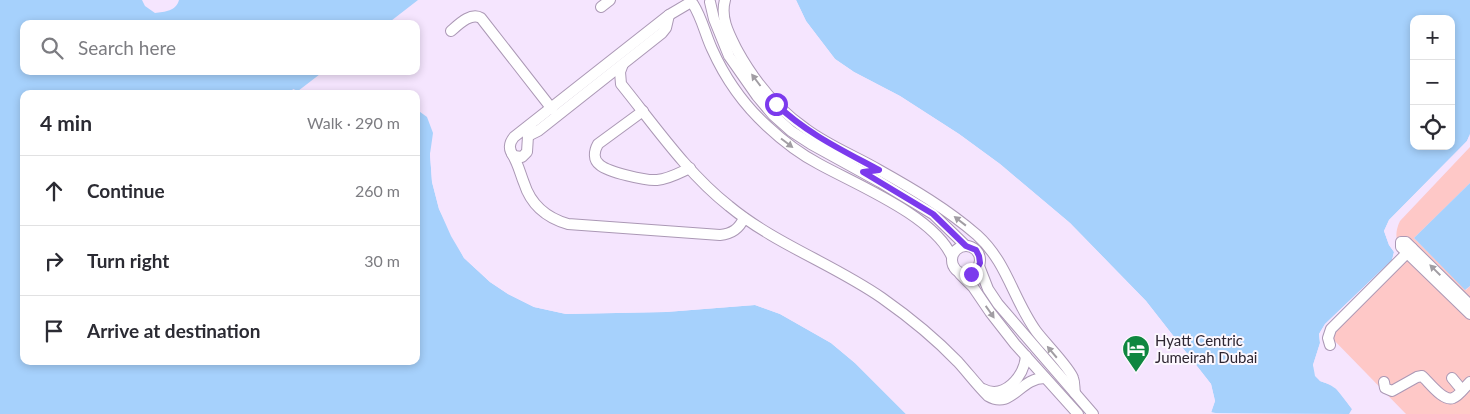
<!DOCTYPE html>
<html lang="en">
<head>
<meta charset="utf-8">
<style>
	:root { --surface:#fff; --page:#f7f7f7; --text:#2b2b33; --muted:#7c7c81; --line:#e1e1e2 }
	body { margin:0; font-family:Lato,sans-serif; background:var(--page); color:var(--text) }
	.controls { position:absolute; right:15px; top:15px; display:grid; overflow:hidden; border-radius:10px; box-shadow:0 2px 8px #0003 }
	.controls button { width:45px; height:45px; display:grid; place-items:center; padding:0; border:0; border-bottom:1px solid var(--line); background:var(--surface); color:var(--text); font:25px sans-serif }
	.stop { position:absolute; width:15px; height:15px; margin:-11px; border:4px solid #7c3aed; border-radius:50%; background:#fff }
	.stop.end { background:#7c3aed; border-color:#fff; box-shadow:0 1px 5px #0008 }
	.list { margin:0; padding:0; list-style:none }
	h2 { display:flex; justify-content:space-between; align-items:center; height:65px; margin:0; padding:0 20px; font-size:21px }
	h2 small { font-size:16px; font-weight:400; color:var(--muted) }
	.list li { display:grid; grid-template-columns:32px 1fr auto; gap:15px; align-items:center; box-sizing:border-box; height:70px; padding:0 20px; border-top:1px solid var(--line) }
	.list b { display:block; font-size:19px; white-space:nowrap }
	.list em { font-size:16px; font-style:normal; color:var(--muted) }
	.icon { flex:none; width:28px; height:28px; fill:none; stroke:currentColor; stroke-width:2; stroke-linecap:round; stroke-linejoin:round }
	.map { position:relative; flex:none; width:1470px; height:414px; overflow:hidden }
	.search { position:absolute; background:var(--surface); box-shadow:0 2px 8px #0003; left:20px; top:20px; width:400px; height:55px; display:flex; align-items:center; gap:12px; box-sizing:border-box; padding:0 18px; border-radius:10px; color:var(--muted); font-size:19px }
	.panel { position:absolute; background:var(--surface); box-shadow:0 2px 8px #0003; left:20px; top:90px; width:400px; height:275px; border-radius:10px }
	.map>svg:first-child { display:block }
</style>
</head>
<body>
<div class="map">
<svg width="1470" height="414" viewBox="0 0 1470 414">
	<rect width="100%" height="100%" fill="#f5e5fe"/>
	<path fill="#fec8c7" d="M1470,147V183L1414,238L1466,290L1470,286V414H1406L1328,334L1405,256C1397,243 1393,236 1400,221Z"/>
	<g fill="#a6d1fc" fill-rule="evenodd">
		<path d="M0,0H142L145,6L155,13C165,12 176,11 179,0H418L387,24H24V71H324L298,91L293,89L290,94H24V361H416V109L427,117L433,133L430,154L432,182L439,209L464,258L490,282L508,294L534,307L566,314L666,312L755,305L780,314L831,343L855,363L906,414H0Z"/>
		<path d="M796,0H1470V134L1467,141L1389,220L1384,231L1389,245L1394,252L1392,260L1325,324L1319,334L1320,343L1313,365L1320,381C1339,387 1341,394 1352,409L1349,414L1211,413L1215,401L1211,384L1146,301L1070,223L1000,164L959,134L900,96L854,72L835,59L806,21ZM1414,19H1451V146H1414Z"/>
		<path d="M1470,183V286L1465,290L1414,238Z"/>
	</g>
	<g fill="#f5e5fe">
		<path d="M793,0H796L806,21L835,59L854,72L900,96L959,134L1000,164L1070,223L1146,301L1211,384L1215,401L1211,412L1220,414H1209L1212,401L1209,385L1144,302L1068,225L999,166L958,136L899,99L853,74L833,61L804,23Z"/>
		<path d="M1470,134L1468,142L1391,222L1387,231L1392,244L1397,251L1395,261L1327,326L1322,335V344L1316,365L1318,375L1322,379L1336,384L1354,408L1352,414V409L1334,386L1320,381L1315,376L1313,365L1320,343L1319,334L1325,324L1392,260L1394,252L1389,245L1384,231L1389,220L1467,141Z"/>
		<path d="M434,144L433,154L434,182L441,209L465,257L492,280L509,292L534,305L567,311L666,309L756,303L781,312L832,341L857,361L891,394L908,414H906L855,363L831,343L780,314L755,305L666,312L566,314L534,307L508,294L490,282L464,258L451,236L439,209L432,182L430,154Z"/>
	</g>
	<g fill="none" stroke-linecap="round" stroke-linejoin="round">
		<defs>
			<g id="minor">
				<path d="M725,0C720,18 729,34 737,50C754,81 777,109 806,129C829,146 855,156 879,170C913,189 947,209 977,235C1007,262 1013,299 1036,331C1044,342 1070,368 1073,378C1075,383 1074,388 1075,393"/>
				<path d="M710,2L714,19L729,56L757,96L773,115L791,131L811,144L880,182L933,214L966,246"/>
				<path d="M693,4C702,18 705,34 712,49C725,78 744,105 767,126C783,141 800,154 819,164C857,185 934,216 952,257"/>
				<path d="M601,7L610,0"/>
				<path d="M451,31C459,24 471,12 481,18L552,109"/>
				<path d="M623,64L620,72L621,84C655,126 687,173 729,206C775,244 833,264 882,298C909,317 935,338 958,362C968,373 977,385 988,396C1012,410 1019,378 1045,378"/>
				<path d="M643,111L598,144C594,151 593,160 600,165C608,172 646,181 657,180C669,179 679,173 690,168"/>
				<path d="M531,126L528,136L527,152L522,157L514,156C508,150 509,143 514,137L669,15L691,2"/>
				<path d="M528,136L538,131L662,33L666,28L669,15"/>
				<path d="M512,154C518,163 520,173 524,183C531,205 547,218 568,224L720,235C732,234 739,229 744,218"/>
				<circle cx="966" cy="260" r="14"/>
				<path d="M979,266L988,289L998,304L1093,414"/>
				<path d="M960,274L973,287L990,312L1015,344L1078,414"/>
				<path d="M1470,305L1406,242H1401V247L1470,314"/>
				<path d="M1330,345L1328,338L1331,329L1412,248"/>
				<path d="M1452,378L1462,390"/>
				<path d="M1384,382L1385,388L1392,391L1417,377L1422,376C1429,382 1443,402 1453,398C1459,396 1465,387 1470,382"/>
				<path d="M983,389C1004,400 1024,377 1026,356"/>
			</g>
		</defs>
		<use href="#minor" stroke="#ab98b5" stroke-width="12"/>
		<use href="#minor" stroke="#fff" stroke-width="10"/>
	</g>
	<defs><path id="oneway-solid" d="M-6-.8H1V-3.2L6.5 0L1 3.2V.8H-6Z" transform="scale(1.25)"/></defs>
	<g fill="#a19da3">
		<use href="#oneway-solid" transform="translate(756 80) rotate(-127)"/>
		<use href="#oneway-solid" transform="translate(787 143) rotate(37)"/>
		<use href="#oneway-solid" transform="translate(960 221) rotate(-142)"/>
		<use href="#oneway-solid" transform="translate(1435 270) rotate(-135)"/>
		<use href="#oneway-solid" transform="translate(990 312) rotate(55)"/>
		<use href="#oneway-solid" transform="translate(1052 352) rotate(-130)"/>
	</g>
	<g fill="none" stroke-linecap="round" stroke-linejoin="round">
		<path stroke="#7c3aed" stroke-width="6" d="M776,104C806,133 842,150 879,170L863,172L933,214L966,246L976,250L979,256L980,263L977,269L971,274"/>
	</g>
	<defs>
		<symbol id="hotel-pin" viewBox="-11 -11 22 30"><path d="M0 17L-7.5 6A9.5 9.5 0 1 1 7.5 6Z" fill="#0f8740" stroke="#fcf7fe"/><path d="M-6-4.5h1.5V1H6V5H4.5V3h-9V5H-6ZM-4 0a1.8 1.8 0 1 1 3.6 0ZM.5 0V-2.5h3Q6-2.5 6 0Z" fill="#fff"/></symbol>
	</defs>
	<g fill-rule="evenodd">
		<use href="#hotel-pin" x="1120" y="333" width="32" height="43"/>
	</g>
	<g text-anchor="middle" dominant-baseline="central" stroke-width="4" stroke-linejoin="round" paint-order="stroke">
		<g font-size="15" fill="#2e2632" stroke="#fcf7fe" text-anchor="start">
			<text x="1155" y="340">Hyatt Centric<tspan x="1155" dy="17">Jumeirah Dubai</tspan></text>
		</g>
	</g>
</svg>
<div class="controls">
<button>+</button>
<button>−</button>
<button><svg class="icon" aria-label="locate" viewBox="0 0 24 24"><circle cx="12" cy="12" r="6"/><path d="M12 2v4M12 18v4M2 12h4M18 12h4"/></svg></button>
</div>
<div class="stop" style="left:776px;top:104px"></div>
<div class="stop end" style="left:971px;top:274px"></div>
<div class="search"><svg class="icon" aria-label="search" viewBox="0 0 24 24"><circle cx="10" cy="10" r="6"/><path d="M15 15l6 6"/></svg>Search here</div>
<section class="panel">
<h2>4 min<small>Walk · 290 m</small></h2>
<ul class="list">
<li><svg class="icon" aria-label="ahead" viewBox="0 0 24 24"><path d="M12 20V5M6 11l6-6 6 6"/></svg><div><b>Continue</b></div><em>260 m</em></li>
<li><svg class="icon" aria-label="right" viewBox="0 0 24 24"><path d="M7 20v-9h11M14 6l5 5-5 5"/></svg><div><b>Turn right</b></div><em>30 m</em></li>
<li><svg class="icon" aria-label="arrive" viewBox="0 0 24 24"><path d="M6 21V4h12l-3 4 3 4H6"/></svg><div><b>Arrive at destination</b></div></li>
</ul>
</section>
</div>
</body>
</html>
